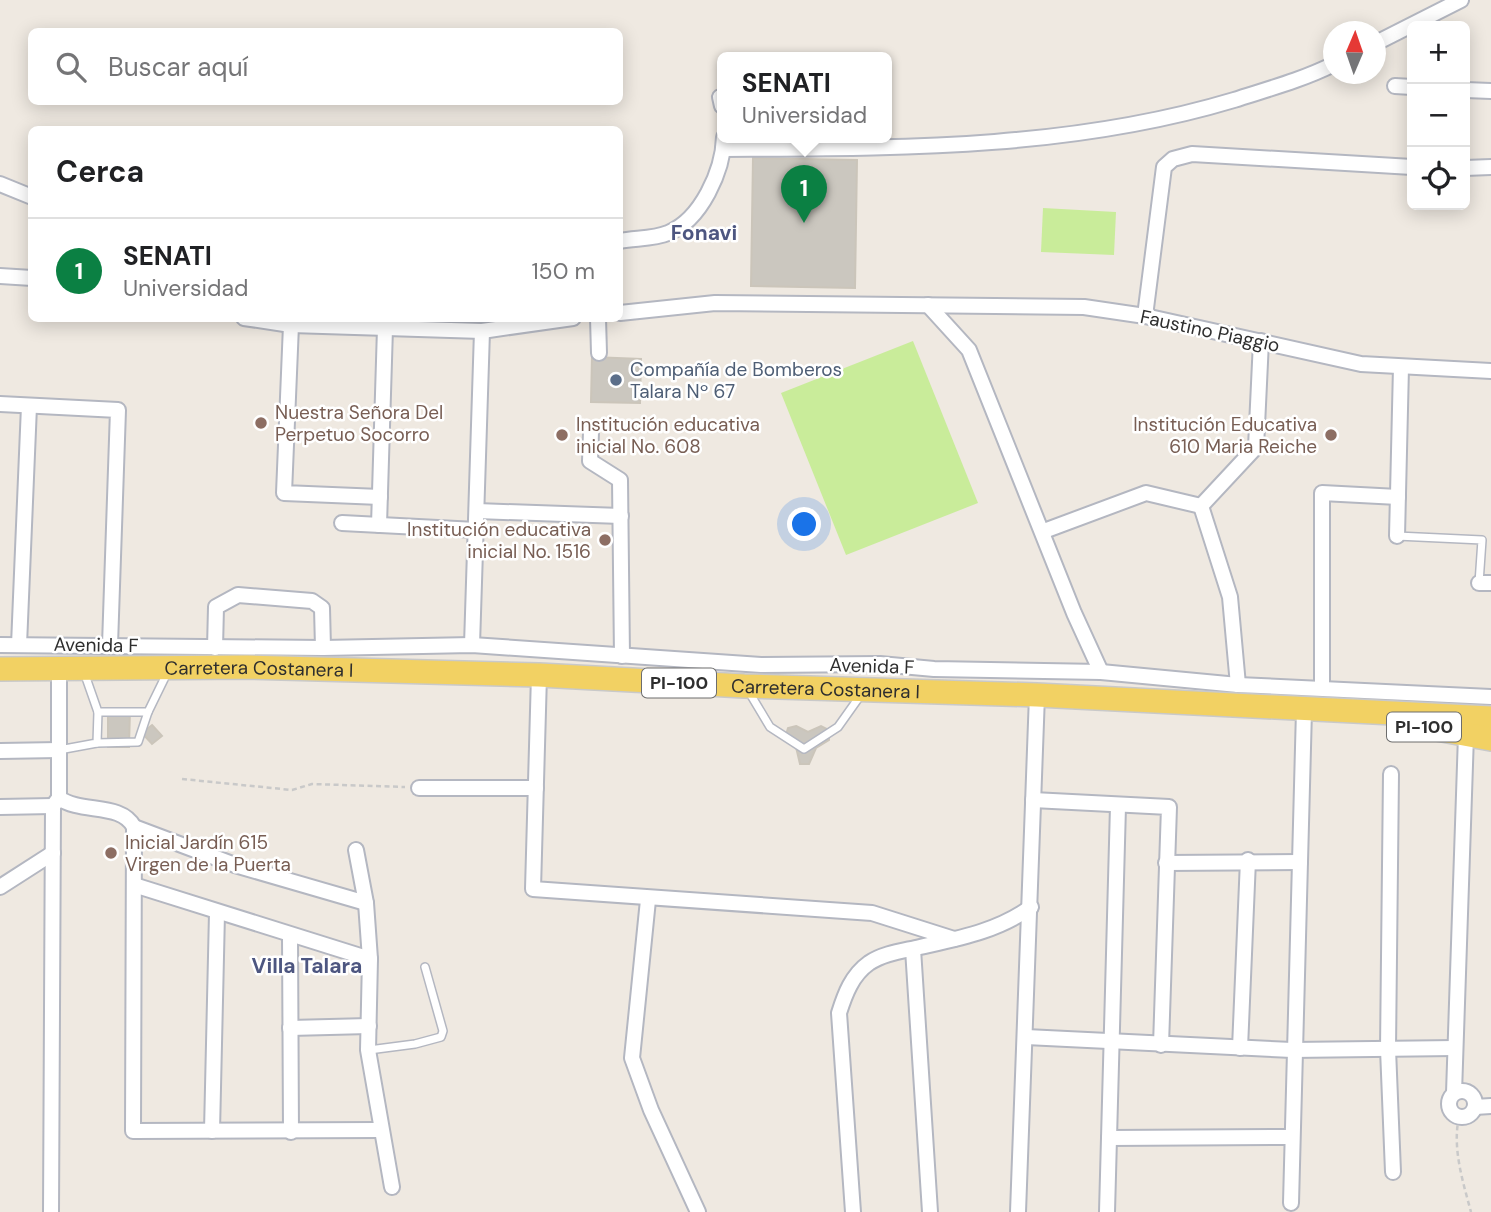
<!DOCTYPE html>
<html lang="es">
<head>
<meta charset="utf-8">
<style>
	:root { --surface:#fff; --page:#f2f2f2; --text:#202124; --muted:#757577; --line:#e0e0e0; --accent:#0b8043 }
	body { margin:0; font-family:"DM Sans",sans-serif; background:var(--page); color:var(--text) }
	.controls { position:absolute; right:21px; top:21px; display:grid; overflow:hidden; border-radius:10px; box-shadow:0 4px 18px #0003 }
	.controls button { width:63px; height:63px; display:grid; place-items:center; padding:0; border:0; border-bottom:2px solid var(--line); background:var(--surface); color:var(--text); font:35px sans-serif }
	.compass { position:absolute; left:1323px; top:21px; width:63px; height:63px; border-radius:50%; background:var(--surface); box-shadow:0 4px 18px #0003; rotate:2deg }
	.you { position:absolute; left:805px; top:525px; width:24px; height:24px; margin:-18px; border:5px solid #fff; border-radius:50%; background:#1a73e8; box-shadow:0 0 0 10px #1a73e833 }
	.badge { display:grid; place-items:center; width:46px; height:46px; border-radius:50%; background:var(--accent); color:#fff; font-size:23px; font-weight:700 }
	.pin { position:absolute; translate:-50% -58px; filter:drop-shadow(0 2px 4px #0008) }
	.pin::after { content:''; position:absolute; top:37px; width:24px; height:21px; background:inherit; clip-path:polygon(0 0,100% 0,50% 100%) }
	.popup { position:absolute; left:717px; top:52px; width:175px; height:91px; box-sizing:border-box; display:grid; place-content:center; border-radius:10px; background:var(--surface); filter:drop-shadow(0 2px 5px #0005); font-size:23px; white-space:nowrap; color:var(--muted) }
	.popup b { font-size:26px; color:var(--text) }
	.popup::after { content:''; position:absolute; left:50%; top:100%; margin-left:-14px; border:14px solid transparent; border-top-color:var(--surface) }
	.list { margin:0; padding:0; list-style:none }
	h2 { display:flex; justify-content:space-between; align-items:center; height:91px; margin:0; padding:0 28px; font-size:30px }
	h2 small { font-size:23px; font-weight:400; color:var(--muted) }
	.list li { display:grid; grid-template-columns:46px 1fr auto; gap:21px; align-items:center; box-sizing:border-box; height:105px; padding:0 28px; border-top:2px solid var(--line) }
	.list b { display:block; font-size:26px; white-space:nowrap }
	.list p { margin:0; font-size:23px; white-space:nowrap; color:var(--muted) }
	.list em { font-size:23px; font-style:normal; color:var(--muted) }
	.icon { flex:none; width:38px; height:38px; fill:none; stroke:currentColor; stroke-width:2; stroke-linecap:round; stroke-linejoin:round }
	.map { position:relative; flex:none; width:1491px; height:1212px; overflow:hidden }
	.search { position:absolute; background:var(--surface); box-shadow:0 4px 18px #0003; left:28px; top:28px; width:595px; height:77px; display:flex; align-items:center; gap:18px; box-sizing:border-box; padding:0 24px; border-radius:10px; color:var(--muted); font-size:26px }
	.panel { position:absolute; background:var(--surface); box-shadow:0 4px 18px #0003; left:28px; top:126px; width:595px; height:196px; border-radius:10px }
	.map>svg:first-child { display:block }
</style>
</head>
<body>
<div class="map">
<svg width="1491" height="1212" viewBox="0 0 1491 1212">
	<rect width="100%" height="100%" fill="#efe9e1"/>
	<g fill="#c9ec9a">
		<path d="M1043,208L1116,212L1114,255L1041,252Z"/>
		<path d="M913,341L978,503L846,555L781,393Z"/>
	</g>
	<g fill="#cbc7bf" stroke="#cbc5ba" stroke-width="2">
		<path d="M753,158L857,160L855,288L751,286Z"/>
		<path d="M592,357L641,359L640,403L591,402Z"/>
		<path d="M108,709H130L129,747H108Z"/>
		<path d="M152,725L162,736L152,744L142,733Z"/>
		<path d="M796,726L808,732L821,726L829,730V740L816,748L809,764H800L796,747L785,738L788,728Z"/>
	</g>
	<g fill="none" stroke-linecap="round" stroke-linejoin="round">
		<defs>
			<g id="lane">
				<path d="M1397,536L1482,540L1479,583"/>
				<path d="M84,672L98,712H148L168,671"/>
				<path d="M749,692L770,727L804,749L838,727L860,696"/>
				<path d="M97,743L138,742L148,712"/>
				<path d="M59,750L97,743L98,712"/>
				<path d="M369,1050L415,1044L441,1037L443,1031L425,967"/>
			</g>
			<g id="street">
				<path d="M1376,43L1461,0"/>
				<path d="M1395,86L1412,87"/>
				<path d="M1465,90L1491,91"/>
				<path d="M720,97L722,106"/>
				<path d="M723,149C895,148 1068,150 1234,100C1268,89 1302,80 1334,64"/>
				<path d="M1465,168L1491,167"/>
				<path d="M0,184L32,197"/>
				<path d="M620,241C635,238 654,239 668,233C701,220 723,171 724,137"/>
				<path d="M0,276L32,278"/>
				<path d="M928,305L969,350L1074,613L1101,672"/>
				<path d="M620,313L715,303L1084,307L1145,316L1361,364L1491,371"/>
				<path d="M1145,316L1164,167L1173,159L1192,154L1412,167"/>
				<path d="M244,318L291,325L482,331L573,318"/>
				<path d="M598,318L599,353"/>
				<path d="M291,325L284,493L380,497"/>
				<path d="M0,404L118,410L110,645"/>
				<path d="M591,432L590,461L620,480L622,656"/>
				<path d="M1201,506L1230,597L1238,685"/>
				<path d="M477,511L621,516"/>
				<path d="M342,523L476,530"/>
				<path d="M379,525L385,328"/>
				<path d="M1044,531L1146,493L1201,506L1256,447L1261,341"/>
				<path d="M1397,536L1401,367"/>
				<path d="M1479,583H1491"/>
				<path d="M0,645L323,648L472,645L761,665L880,664L934,669L1101,672L1238,685L1491,697"/>
				<path d="M19,645L29,406"/>
				<path d="M472,645L482,331"/>
				<path d="M215,648L216,607L238,595L312,601L322,608L323,648"/>
				<path d="M539,675L533,889L872,913L954,939"/>
				<path d="M1322,687V493L1398,497"/>
				<path d="M0,751L59,750"/>
				<path d="M1391,774L1388,1049L1393,1172"/>
				<path d="M419,788H536"/>
				<path d="M59,798C81,814 121,802 134,827L133,1131L380,1130"/>
				<path d="M1033,800L1169,807L1161,1045"/>
				<path d="M0,807L53,806"/>
				<path d="M134,827L235,865L366,903"/>
				<path d="M356,850L366,903L370,959L368,1050L392,1187"/>
				<path d="M1166,863L1300,862"/>
				<path d="M134,885L370,959"/>
				<path d="M0,887L53,853"/>
				<path d="M648,900L632,1058L651,1110L698,1212"/>
				<path d="M290,936L291,1132"/>
				<path d="M913,949L930,1212"/>
				<path d="M290,1028L369,1026"/>
				<path d="M1026,1037L1292,1050L1455,1048"/>
				<path d="M1240,1048L1248,860"/>
				<circle cx="1462" cy="1104" r="13"/>
				<path d="M1454,1093L1466,735"/>
				<path d="M1475,1107L1491,1106"/>
				<path d="M212,1131L217,913"/>
				<path d="M1109,1138L1292,1137"/>
				<path d="M1291,1203L1304,710"/>
				<path d="M51,1212L53,806L59,798V668"/>
				<path d="M853,1212L839,1013C845,994 852,975 869,963C884,953 903,951 920,947C960,938 998,931 1031,907"/>
				<path d="M1018,1212L1037,695"/>
				<path d="M1107,1212L1118,806"/>
			</g>
			<g id="primary">
				<path id="s1" d="M0,669L247,667L539,675L744,686L1037,695L1491,718"/>
				<path d="M1426,727L1491,739"/>
			</g>
		</defs>
		<use href="#lane" stroke="#b4b7c1" stroke-width="10"/>
		<use href="#street" stroke="#b4b7c1" stroke-width="18"/>
		<use href="#primary" stroke="#c9c9c9" stroke-width="26"/>
		<g stroke="#c9c9c9" stroke-width="2.5" stroke-dasharray="5 3.5" stroke-linecap="butt">
			<path d="M182,779L292,790L312,784L405,787"/>
			<path d="M1459,1117C1452,1148 1463,1182 1471,1212"/>
		</g>
		<use href="#lane" stroke="#fff" stroke-width="7"/>
		<use href="#street" stroke="#fff" stroke-width="14"/>
		<use href="#primary" stroke="#f2d163" stroke-width="23"/>
	</g>
	<circle fill="#5c6f8a" stroke="#fff" stroke-width="2.5" cx="616" cy="380" r="7"/>
	<g fill="#8d6e63" stroke="#fff" stroke-width="2.5">
		<circle cx="261" cy="423" r="7"/>
		<circle cx="562" cy="435" r="7"/>
		<circle cx="1331" cy="435" r="7"/>
		<circle cx="605" cy="540" r="7"/>
		<circle cx="111" cy="853" r="7"/>
	</g>
	<g text-anchor="middle" dominant-baseline="central" stroke-width="5" stroke-linejoin="round" paint-order="stroke">
		<g fill="#fff" stroke="#6d6d6d" stroke-width="2">
			<rect x="642" y="668.5" width="74" height="29" rx="5"/>
			<rect x="1387" y="712.5" width="74" height="29" rx="5"/>
		</g>
		<g font-size="18" font-weight="bold" fill="#2e2e2e">
			<text x="679" y="683">PI-100</text>
			<text x="1424" y="727">PI-100</text>
		</g>
		<g font-size="19" fill="#2e2e2e" stroke="#fff">
			<text transform="translate(1210 331) rotate(12)">Faustino Piaggio</text>
			<text transform="translate(96 645) rotate(1)">Avenida F</text>
			<text transform="translate(872 666) rotate(2)">Avenida F</text>
			<text stroke="none"><textPath href="#s1" startOffset="259">Carretera Costanera I</textPath></text>
			<text stroke="none"><textPath href="#s1" startOffset="826">Carretera Costanera I</textPath></text>
		</g>
		<g font-size="19" fill="#4e5e75" stroke="#fff" text-anchor="start">
			<text x="630" y="369">Compañía de Bomberos<tspan x="630" dy="22">Talara Nº 67</tspan></text>
		</g>
		<g font-size="19" fill="#785e54" stroke="#fff" text-anchor="start">
			<text x="275" y="412">Nuestra Señora Del<tspan x="275" dy="22">Perpetuo Socorro</tspan></text>
			<text x="576" y="424">Institución educativa<tspan x="576" dy="22">inicial No. 608</tspan></text>
			<text x="1317" y="424" text-anchor="end">Institución Educativa<tspan x="1317" dy="22">610 Maria Reiche</tspan></text>
			<text x="591" y="529" text-anchor="end">Institución educativa<tspan x="591" dy="22">inicial No. 1516</tspan></text>
			<text x="125" y="842">Inicial Jardín 615<tspan x="125" dy="22">Virgen de la Puerta</tspan></text>
		</g>
		<g font-size="21" font-weight="bold" fill="#4d5680" stroke="#fff">
			<text x="704" y="233">Fonavi</text>
			<text x="307" y="966">Villa Talara</text>
		</g>
	</g>
</svg>
<div class="controls">
<button>+</button>
<button>−</button>
<button><svg class="icon" aria-label="locate" viewBox="0 0 24 24"><circle cx="12" cy="12" r="6"/><path d="M12 2v4M12 18v4M2 12h4M18 12h4"/></svg></button>
</div>
<svg class="compass" viewBox="-18 -18 36 36"><path d="M0-13l5 13h-10z" fill="#e53935"/><path d="M0 13l5-13h-10z" fill="#757577"/></svg>
<div class="you"></div>
<div class="pin badge" style="left:804px;top:223px">1</div>
<div class="popup"><b>SENATI</b>Universidad</div>
<div class="search"><svg class="icon" aria-label="search" viewBox="0 0 24 24"><circle cx="10" cy="10" r="6"/><path d="M15 15l6 6"/></svg>Buscar aquí</div>
<section class="panel">
<h2>Cerca<small></small></h2>
<ul class="list">
<li><span class="badge">1</span><div><b>SENATI</b><p>Universidad</p></div><em>150 m</em></li>
</ul>
</section>
</div>
</body>
</html>
